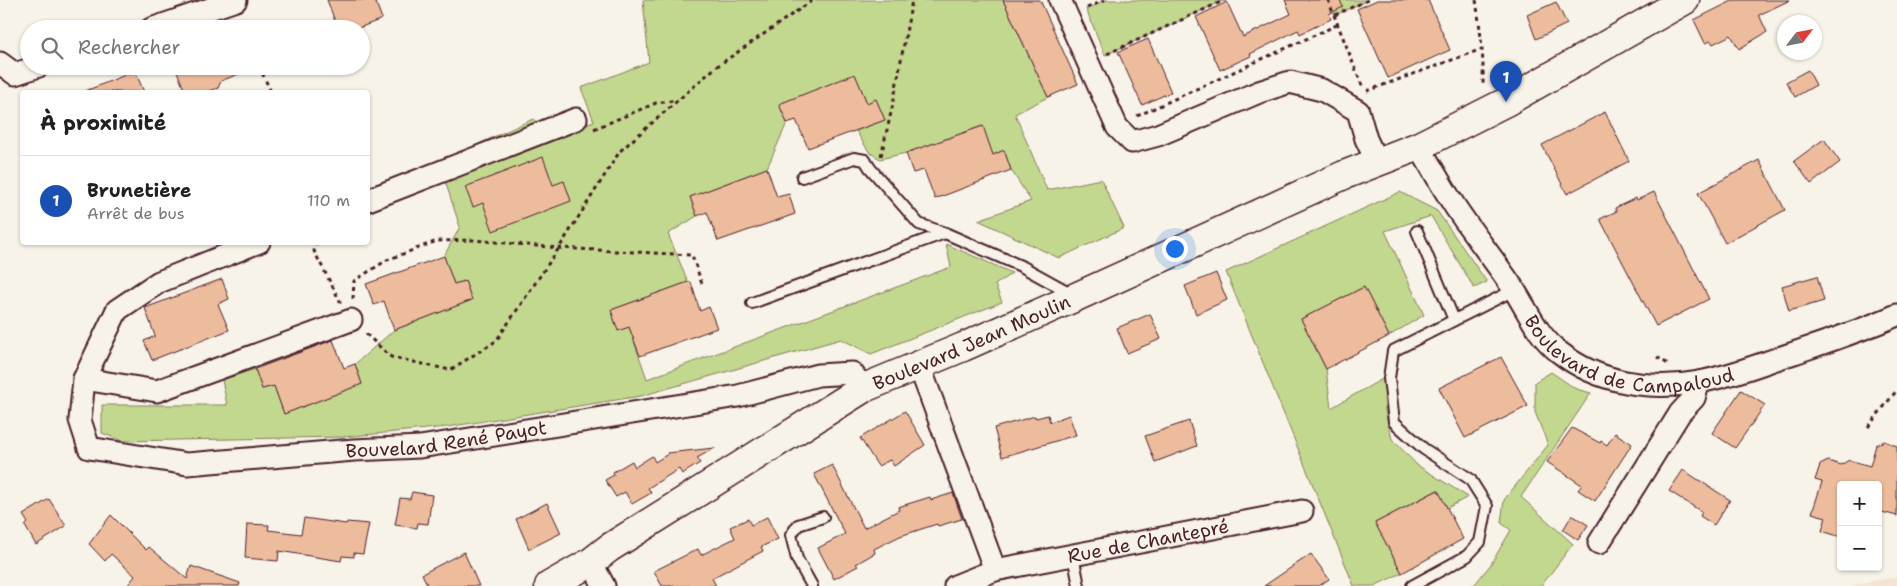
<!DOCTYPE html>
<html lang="fr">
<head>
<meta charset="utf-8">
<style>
	:root { --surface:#fff; --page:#f6f6f6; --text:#202124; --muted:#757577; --line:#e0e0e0; --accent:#1f6fb2 }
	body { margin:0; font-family:"Shantell Sans",sans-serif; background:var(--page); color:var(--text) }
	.controls { position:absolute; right:15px; bottom:15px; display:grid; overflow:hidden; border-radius:5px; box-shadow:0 1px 4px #0004 }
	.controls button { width:45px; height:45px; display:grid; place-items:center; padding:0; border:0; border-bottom:1px solid var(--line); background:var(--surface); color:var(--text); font:25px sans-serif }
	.compass { position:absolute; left:1777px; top:15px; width:45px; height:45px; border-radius:50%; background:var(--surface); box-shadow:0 1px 4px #0004; rotate:58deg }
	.you { position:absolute; left:1174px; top:248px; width:18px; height:18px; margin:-12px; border:4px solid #fff; border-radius:50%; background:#1a73e8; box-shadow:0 0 0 8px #1a73e833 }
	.badge { display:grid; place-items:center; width:32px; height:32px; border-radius:50%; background:var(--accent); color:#fff; font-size:16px; font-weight:700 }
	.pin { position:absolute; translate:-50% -41px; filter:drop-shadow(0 1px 2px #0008) }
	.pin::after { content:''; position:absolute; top:26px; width:18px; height:15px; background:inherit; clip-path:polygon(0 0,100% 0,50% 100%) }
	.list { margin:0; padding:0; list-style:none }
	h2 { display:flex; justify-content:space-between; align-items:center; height:65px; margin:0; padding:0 20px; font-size:21px }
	h2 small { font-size:16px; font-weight:400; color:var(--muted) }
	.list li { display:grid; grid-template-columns:32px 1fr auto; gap:15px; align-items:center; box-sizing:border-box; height:90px; padding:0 20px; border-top:1px solid var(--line) }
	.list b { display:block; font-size:19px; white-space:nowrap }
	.list p { margin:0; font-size:16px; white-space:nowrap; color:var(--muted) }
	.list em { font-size:16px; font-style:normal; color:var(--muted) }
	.icon { flex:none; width:28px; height:28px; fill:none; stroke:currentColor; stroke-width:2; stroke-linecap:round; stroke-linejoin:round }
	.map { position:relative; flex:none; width:1897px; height:586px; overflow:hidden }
	.search { position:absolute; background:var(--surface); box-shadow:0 1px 4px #0004; left:20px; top:20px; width:350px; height:55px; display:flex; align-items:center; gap:12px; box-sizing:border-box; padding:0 18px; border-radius:28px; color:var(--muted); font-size:19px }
	.panel { position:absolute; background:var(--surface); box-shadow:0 1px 4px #0004; left:20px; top:90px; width:350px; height:155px; border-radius:5px }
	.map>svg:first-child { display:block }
</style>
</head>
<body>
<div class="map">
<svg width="1897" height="586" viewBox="0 0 1897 586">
	<rect width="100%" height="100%" fill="#f7f3e8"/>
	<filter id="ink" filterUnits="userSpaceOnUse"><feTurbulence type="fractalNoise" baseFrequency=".02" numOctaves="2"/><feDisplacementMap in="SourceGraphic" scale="10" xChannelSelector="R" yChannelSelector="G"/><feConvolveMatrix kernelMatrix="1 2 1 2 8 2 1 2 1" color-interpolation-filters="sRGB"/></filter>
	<g filter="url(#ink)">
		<path fill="#f4e2d2" d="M1897,577V586H1851L1858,584Z"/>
		<g fill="#c2d88e" stroke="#867c5c">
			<path d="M643,0H1003L1048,97L1015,114L1047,190L1101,179L1124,228L1059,258L978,220L1031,201L1011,170L1004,150L993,155L982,126L906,153L880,159L869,152L856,131L885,120L876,100L867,103L855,75L779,104L787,123L767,168L690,197L697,216L668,234L688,282L611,310L618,330L629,327L647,379L951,267L946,244L1012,273L995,285L1002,302L871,354L841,339L641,396L447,427L343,437L122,441L102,433V405H227L222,380L255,369L262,389L274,386L284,414L362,384L355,364L394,330L472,300L465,281L454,284L444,256L460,227L439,162L533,119L552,135L594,121L581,88L649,62Z"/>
			<path d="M1105,0H1225L1105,55L1086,9Z"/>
			<path d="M1328,0H1368L1335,15Z"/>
			<path d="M1400,192L1437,211L1487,282L1474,288L1431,216L1385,231L1424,315L1389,336L1364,287L1301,319L1326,369L1331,408L1384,378L1385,411L1392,439L1417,465L1468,497L1447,508L1437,490L1375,523L1402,573L1374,586H1354L1226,272Z"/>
			<path d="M1551,372L1576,389L1591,393L1521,497L1573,544L1541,586H1471L1475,584L1491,564L1511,530L1501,523L1504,500L1548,445L1535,412V382Z"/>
		</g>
		<g fill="#edbc9d" stroke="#4a1f2b">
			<path d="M327,0H375L382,19L356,29H338Z"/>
			<path d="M1003,0H1040L1078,84L1048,97Z"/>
			<path d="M1285,0H1340L1343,7L1329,14L1331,19L1300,34L1298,30L1250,54L1251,56L1220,70L1196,17L1227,2L1243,37L1291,14Z"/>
			<path d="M1377,0H1428L1450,50L1388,78L1357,9Z"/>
			<path d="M1734,0H1790L1759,15L1767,32L1739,49L1731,35L1713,44L1711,41L1705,43L1694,20Z"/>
			<path d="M1556,2L1567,24L1536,39L1527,15Z"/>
			<path d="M1148,39L1171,92L1142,105L1118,52Z"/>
			<path d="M175,66H256V67L221,81L218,88L205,92H185Z"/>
			<path d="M1808,70L1816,85L1795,97L1786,82Z"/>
			<path d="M135,71L144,92H83Z"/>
			<path d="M855,74L867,103L876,99L885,120L808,148L796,120L787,123L779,104Z"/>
			<path d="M1605,112L1629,161L1567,194L1542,145Z"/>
			<path d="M983,126L993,155L1004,150L1011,170L935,199L924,170L913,173L906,153Z"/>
			<path d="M1824,139L1840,162L1811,184L1794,161Z"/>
			<path d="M543,157L553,185L564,181L571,201L493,231L483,203L473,207L465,187Z"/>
			<path d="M1759,160L1785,210L1725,243L1698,193Z"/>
			<path d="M767,168L777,197L789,194L795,214L718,241L707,212L697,216L690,197Z"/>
			<path d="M1654,192L1709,299L1656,326L1600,219L1617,211L1615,208L1636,198L1637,200Z"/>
			<path d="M444,256L454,284L465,281L472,300L394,330L384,301L374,305L366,284Z"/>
			<path d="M1216,273L1227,300L1196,314L1185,286Z"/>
			<path d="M1817,276L1824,301L1789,311L1782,286Z"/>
			<path d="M222,279L229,299L218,304L229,330L152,360L144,341L155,336L145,308Z"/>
			<path d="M688,282H691L700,311L709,307L717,328L640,356L629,327L618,331L611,310Z"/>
			<path d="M1364,287L1389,336L1326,369L1301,319Z"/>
			<path d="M1150,314L1161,339L1127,353L1117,328Z"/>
			<path d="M333,340L344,368L355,364L362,384L284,414L274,386L262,389L255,369Z"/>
			<path d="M1501,357L1528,406L1465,438L1439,388Z"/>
			<path d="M1741,390L1765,405L1735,448L1712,433Z"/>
			<path d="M905,411L925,445L894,466L890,460L878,466L860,438Z"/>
			<path d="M1048,415L1050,422L1069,415L1076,435L1002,457L994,428L1035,416L1036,418Z"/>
			<path d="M1189,421L1197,446L1155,462L1145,436Z"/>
			<path d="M1572,428L1600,443L1601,441L1607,445L1615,433L1632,444L1595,501L1578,490L1582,485L1547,462Z"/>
			<path d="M1884,441L1897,446V516L1878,511V485H1841V537L1822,531L1826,517L1812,513L1822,482L1815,480L1820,465L1828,461L1841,465L1849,460L1870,466L1876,445Z"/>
			<path d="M715,448L697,458L700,463L682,474L679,469L648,488L651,493L632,504L625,492L616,497L605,480L614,475L613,472L632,461L635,467L652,456L655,462L668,454L667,453Z"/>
			<path d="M832,465L864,528L899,510L898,507L930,497L931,500L953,493L962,519L938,526L937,524L900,536L874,549L875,553L856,564L858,566L834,579L818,548L845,534L814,474Z"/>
			<path d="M1683,470L1730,500L1714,525L1700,516L1702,512L1669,491Z"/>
			<path d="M1438,490L1463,539L1402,573L1375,523Z"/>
			<path d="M412,492L432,495L428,524L418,523L417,528L395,525L400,498L410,499Z"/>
			<path d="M49,499L66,526L36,545L25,526L28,523L23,515Z"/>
			<path d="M547,503L561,533L529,549L516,519Z"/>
			<path d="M111,515L146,550L149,547L187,579L191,566L240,583L239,586H127L135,576L111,554L105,561L89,544Z"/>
			<path d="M1572,515L1588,525L1578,540L1563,530Z"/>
			<path d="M767,517L778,539L761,547L763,551L712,578L716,586H662L654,571L698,549L701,555L735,538L730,527L748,519L751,525Z"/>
			<path d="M304,518L346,524L347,522L369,524L363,554L354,553V557L342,556L341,561L279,551L278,561L245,558L247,524L269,525L268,530L301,534Z"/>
			<path d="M464,552L479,586H428L422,574Z"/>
			<path d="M1311,554L1329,579L1319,586H1264Z"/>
		</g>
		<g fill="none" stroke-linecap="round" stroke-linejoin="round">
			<defs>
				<g id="lane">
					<path d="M802,177L854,158L865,160L870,168L919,224L945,233L1023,267L1072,294"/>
					<path d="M1417,231L1454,320"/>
					<path d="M752,303L945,233"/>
					<path d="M1073,555L1079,586"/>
					<path d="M812,586L797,559L791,535L798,525L823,517"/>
					<path d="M1412,586L1467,556L1480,542L1487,506L1470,479L1424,449L1394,422L1389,378L1393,351L1514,290"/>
				</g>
				<g id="street">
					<path d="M1060,0L1117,127L1132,142L1158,135L1259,92L1290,82L1322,90L1358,111L1366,139L1377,162"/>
					<path d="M151,29L236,0"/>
					<path d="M0,63L15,74L39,66"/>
					<path id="s1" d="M1419,146C1431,167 1443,188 1456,208C1474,235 1495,261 1513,288C1528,311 1537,335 1559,352C1598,383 1651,391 1699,382C1732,376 1763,363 1794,353C1829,341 1863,330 1897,315"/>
					<path d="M368,200L576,119"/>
					<path id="s2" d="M259,242L159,282L117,310L84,379L80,420L89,448L187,464L354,450L420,447L738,396L818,375L852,373L864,388"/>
					<path d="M919,365L995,570L955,586"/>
					<path d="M84,379L157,391L351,320"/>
					<path d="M1599,543L1680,413L1694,398L1699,382"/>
					<path d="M591,562L604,586"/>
					<path id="s3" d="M995,570L1302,511"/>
				</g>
				<g id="secondary">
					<path id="s4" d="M549,586L591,562L609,548L864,388L963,347L1078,296L1344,175L1419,146L1506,102L1685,0"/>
				</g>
			</defs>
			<use href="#lane" stroke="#4a1f2b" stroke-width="14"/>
			<use href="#street" stroke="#4a1f2b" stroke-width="25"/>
			<use href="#secondary" stroke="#4a1f2b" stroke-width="31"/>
			<g stroke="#4a1f2b" stroke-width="3" stroke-dasharray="4 4" stroke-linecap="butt">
				<path d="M1328,0L1363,88"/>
				<path d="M1476,0C1480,28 1484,56 1483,84L1481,85"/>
				<path d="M1087,8L1105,0"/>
				<path d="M1335,15L1368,0"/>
				<path d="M239,21L243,29"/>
				<path d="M1107,54L1225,0"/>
				<path d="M259,66L271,92"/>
				<path d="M1367,91L1482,49"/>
				<path d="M1137,116L1339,24"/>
				<path d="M594,129L656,103L677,100"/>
				<path d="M881,156L893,104L912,0"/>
				<path d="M317,242L314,251L341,303"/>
				<path d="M353,299L354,281L387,260L437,241L473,240L559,248L692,255L702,284"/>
				<path d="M366,334L391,357L450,370L496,341L559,248L620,151L716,67L813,0"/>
				<path d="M1657,357L1668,364"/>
				<path d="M1868,427L1897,390"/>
			</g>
			<use href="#lane" stroke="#f7f3e8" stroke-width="10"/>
			<use href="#street" stroke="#f7f3e8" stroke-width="21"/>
			<use href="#secondary" stroke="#f7f3e8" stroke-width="28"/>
		</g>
	</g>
	<g text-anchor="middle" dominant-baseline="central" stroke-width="5" stroke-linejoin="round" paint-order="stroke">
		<g font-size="19" fill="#4a1f2b" stroke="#f7f3e8">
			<text stroke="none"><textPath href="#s1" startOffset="318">Boulevard de Campaloud</textPath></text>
			<text stroke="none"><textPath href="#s4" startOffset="489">Boulevard Jean Moulin</textPath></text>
			<text stroke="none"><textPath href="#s2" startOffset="665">Bouvelard René Payot</textPath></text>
			<text stroke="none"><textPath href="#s3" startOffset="156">Rue de Chantepré</textPath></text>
		</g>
	</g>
</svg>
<div class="controls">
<button>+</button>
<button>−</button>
</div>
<svg class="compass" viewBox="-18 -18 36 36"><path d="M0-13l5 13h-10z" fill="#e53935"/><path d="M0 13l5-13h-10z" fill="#757577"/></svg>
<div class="you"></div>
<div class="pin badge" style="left:1506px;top:102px;background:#1a4fb4">1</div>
<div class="search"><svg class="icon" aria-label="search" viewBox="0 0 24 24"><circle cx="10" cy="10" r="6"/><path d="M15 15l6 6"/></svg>Rechercher</div>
<section class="panel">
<h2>À proximité<small></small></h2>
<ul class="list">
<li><span class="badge" style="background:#1a4fb4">1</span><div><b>Brunetière</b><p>Arrêt de bus</p></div><em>110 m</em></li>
</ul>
</section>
</div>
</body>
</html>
